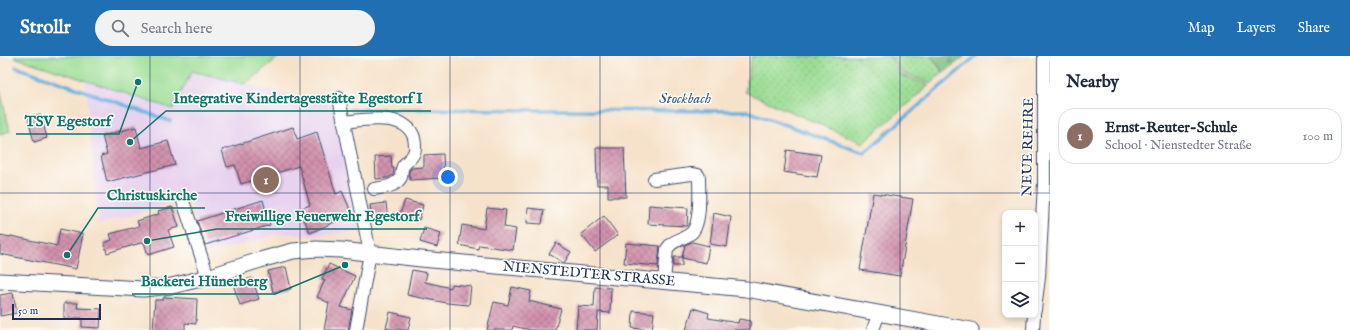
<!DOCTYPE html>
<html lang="en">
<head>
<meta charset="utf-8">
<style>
	:root { --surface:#fff; --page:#f2f2f3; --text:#1f2937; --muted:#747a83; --line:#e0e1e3; --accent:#1f6fb2 }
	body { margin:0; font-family:"IM FELL English",serif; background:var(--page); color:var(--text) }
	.controls { position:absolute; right:12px; bottom:12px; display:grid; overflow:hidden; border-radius:8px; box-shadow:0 2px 6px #0003 }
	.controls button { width:36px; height:36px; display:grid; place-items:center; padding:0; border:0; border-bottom:1px solid var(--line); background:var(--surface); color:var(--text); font:20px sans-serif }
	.scale { position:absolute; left:12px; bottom:10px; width:89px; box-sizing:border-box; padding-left:4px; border:2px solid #1b2f5e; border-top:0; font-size:11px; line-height:14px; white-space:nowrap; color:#1b2f5e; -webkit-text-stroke:3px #fdfcf7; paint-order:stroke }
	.you { position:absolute; left:448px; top:121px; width:14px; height:14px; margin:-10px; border:3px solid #fff; border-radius:50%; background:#1a73e8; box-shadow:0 0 0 6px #1a73e833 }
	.badge { display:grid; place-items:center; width:26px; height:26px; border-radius:50%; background:var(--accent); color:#fff; font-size:13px; font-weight:700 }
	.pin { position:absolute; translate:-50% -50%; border:2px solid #fff; box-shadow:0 1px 4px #0006 }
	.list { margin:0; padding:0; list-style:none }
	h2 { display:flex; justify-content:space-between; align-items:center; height:52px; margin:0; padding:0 16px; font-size:17px }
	h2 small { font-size:13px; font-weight:400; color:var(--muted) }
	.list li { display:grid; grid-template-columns:26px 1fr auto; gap:12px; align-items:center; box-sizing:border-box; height:56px; margin:0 8px 8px; padding:0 8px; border:1px solid var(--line); border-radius:16px }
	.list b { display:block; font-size:15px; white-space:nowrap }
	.list p { margin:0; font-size:13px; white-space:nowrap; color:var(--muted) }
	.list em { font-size:13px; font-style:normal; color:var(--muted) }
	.icon { flex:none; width:22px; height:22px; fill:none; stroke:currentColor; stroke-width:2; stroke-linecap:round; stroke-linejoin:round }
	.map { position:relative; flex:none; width:1050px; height:274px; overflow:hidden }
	header { display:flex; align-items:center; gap:24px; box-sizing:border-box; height:56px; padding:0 20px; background:var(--accent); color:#fff }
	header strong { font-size:19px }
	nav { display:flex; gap:22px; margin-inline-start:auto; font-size:14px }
	.search { width:280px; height:36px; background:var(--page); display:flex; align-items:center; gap:10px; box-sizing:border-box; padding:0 14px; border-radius:22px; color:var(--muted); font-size:15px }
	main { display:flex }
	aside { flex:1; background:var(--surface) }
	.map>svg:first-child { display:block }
</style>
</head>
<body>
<header>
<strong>Strollr</strong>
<div class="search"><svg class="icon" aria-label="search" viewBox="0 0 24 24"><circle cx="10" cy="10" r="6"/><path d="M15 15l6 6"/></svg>Search here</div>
<nav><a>Map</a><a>Layers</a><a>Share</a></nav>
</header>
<main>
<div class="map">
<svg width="1050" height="274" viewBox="0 0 1050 274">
	<defs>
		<pattern id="grass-dots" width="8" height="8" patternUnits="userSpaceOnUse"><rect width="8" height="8" fill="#9bdd94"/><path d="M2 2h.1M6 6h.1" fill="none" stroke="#85be82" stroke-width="1.8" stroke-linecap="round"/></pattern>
		<pattern id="forest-firs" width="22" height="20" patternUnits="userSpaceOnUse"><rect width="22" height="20" fill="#7cbc7e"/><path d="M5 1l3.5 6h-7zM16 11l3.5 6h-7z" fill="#65996a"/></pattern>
		<pattern id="building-cross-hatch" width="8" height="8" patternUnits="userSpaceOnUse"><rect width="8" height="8" fill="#d191ac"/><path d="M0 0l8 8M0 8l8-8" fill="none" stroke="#a9778f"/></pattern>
	</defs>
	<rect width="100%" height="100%" fill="#fdfcf7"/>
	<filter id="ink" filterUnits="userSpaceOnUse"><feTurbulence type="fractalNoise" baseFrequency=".025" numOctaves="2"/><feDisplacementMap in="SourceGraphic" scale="8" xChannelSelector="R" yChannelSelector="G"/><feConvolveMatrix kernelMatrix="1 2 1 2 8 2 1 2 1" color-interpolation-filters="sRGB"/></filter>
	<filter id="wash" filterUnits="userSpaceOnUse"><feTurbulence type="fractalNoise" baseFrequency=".012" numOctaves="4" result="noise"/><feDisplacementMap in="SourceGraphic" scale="16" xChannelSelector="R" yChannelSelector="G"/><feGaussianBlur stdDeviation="0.9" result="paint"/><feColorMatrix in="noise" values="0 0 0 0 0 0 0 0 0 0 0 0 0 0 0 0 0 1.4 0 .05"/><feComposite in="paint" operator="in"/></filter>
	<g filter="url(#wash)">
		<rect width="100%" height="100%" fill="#f6e2ca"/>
		<path fill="#e7d2ef" d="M192,15L336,50L359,176L312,180L283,177L207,197L189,143L99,168L85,24L173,53Z"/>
		<g fill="url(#grass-dots)" stroke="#5b8679">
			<path d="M752,0H891V4L901,19L929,29L863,87L745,36Z"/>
			<path d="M893,0H931L943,17L930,27L902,17L893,4Z"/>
		</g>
		<path fill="url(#forest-firs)" stroke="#4c766e" d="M932,0H965L944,17L932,1Z"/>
		<g fill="#9bdd94" stroke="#5b8679">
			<path d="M15,0H280L245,28L192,15L173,53L14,1Z"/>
			<path d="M0,34L10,75L0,78Z"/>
		</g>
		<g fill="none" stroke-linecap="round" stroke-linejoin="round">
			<g stroke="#67afde" stroke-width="3.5">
				<path d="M16,11L170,65"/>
				<path d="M350,53L747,55L864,97L976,0"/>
			</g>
		</g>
		<g id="blocks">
			<g fill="url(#building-cross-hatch)">
				<path d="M41,59L47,82L34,86L28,62Z"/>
				<path d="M136,71L141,92L168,85L175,109L107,126L101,100L107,98L102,80Z"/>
				<path d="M293,71L297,83L317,76L336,138L342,135L352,158L310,177L300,153L310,149L299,110L241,128L235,109L227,111L222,94Z"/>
				<path d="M596,92H624L626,141H608V129H597Z"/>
				<path d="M787,94L821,99L817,121L784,116Z"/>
				<path d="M443,98L444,122L410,124V121H409V115L412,112L424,111V99Z"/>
				<path d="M391,100L392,112H394L393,119L388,122L376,123L375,101Z"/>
				<path d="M873,137L913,143L900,220L860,214Z"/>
				<path d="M263,144L270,169L205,189L197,165Z"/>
				<path d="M405,144L423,149L419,164L400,158Z"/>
				<path d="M386,147L388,164L372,166L370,149Z"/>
				<path d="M649,149L688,152L687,170L648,168Z"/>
				<path d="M172,151L179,171L168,174L174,191L148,199L144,186L107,197L104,187L112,184L110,178L139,170L137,165L159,158L158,155Z"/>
				<path d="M487,152L506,154L504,171L516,173L513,194L479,189L478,193L459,189L462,169L484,173Z"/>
				<path d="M528,152L544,154L542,168L527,167Z"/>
				<path d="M714,157L731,161L727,191L710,188Z"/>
				<path d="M604,160L618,179L595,196L581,178Z"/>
				<path d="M424,172L441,177L437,191L420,186Z"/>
				<path d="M60,173L83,178L76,213L0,198V179L10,181L11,180L57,190Z"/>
				<path d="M692,186L709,190L706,207L682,202L685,189Z"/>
				<path d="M556,187L571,196L564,207L549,198Z"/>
				<path d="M626,187L660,190L658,210L624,207Z"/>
				<path d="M674,201H682V210H673Z"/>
				<path d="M329,208L355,220L341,251L352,254L348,274H324L329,247L317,241L325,224L322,223Z"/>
				<path d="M286,211L291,233L273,236L268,215Z"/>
				<path d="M412,214L427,217L425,226L451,232V228L471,230L469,249L447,247L407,239Z"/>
				<path d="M252,222L259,243L240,249L233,228Z"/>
				<path d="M512,231L531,235L529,245L561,253L555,274H530L513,270L512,274H487L494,246L508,249Z"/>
				<path d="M595,231L611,232L610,257L598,256L597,274H576L578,250L594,251Z"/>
				<path d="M13,237L17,257L0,260V239Z"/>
				<path d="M164,241L197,243L196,268L185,267V274H153L155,244H163Z"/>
				<path d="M64,247H78L77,252L101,253L100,272L82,271V262H64Z"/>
				<path d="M693,252L709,257L708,262L738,267L739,263L751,265L749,274H686Z"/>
				<path d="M633,255L654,257L652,274L632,272Z"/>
				<path d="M390,256L411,261L408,274H396L386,272Z"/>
			</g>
		</g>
	</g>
	<g filter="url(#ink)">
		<use href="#blocks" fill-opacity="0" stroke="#3c4a6e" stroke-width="1"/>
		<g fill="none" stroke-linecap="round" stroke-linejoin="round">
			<defs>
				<g id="minor">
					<path d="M339,42L370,197L356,274"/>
					<path d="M344,66C364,64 407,56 414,82C415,87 416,93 414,97C412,102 407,105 404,109C401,112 402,116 401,121C396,131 384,131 374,133"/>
					<path d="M654,123L691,118L698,119L699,121C699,135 702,170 690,178C682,184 672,184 667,193L664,225"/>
					<path d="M182,142L208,221"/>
					<path d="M1035,254L1039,221L1044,127V0"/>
					<path d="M873,274L879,256"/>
					<path d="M1033,274L1034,259"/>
				</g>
				<path id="major" d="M0,225L143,233L172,230L208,221L260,204L293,195L316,193L341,194L421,203L746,233L971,274"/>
			</defs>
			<use href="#minor" stroke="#3c4a6e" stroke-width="14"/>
			<use href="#major" stroke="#3c4a6e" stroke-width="17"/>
			<use href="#minor" stroke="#fff" stroke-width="12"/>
			<use href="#major" stroke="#fff" stroke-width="15"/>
		</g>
	</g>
	<path fill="none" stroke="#1b2f5e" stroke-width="1" stroke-opacity="0.55" d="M150,0V274M300,0V274M450,0V274M600,0V274M750,0V274M900,0V274M0,137H1050"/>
	<g text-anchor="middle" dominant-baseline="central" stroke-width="3" stroke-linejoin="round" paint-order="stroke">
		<g font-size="14" fill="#1b2f5e" stroke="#fdfcf7">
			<text transform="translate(1028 91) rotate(-89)">NEUE REHRE</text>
			<text transform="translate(589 218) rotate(5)">NIENSTEDTER STRASSE</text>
		</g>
		<g font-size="15" font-style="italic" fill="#365c8b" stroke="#fdfcf7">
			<text x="685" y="42">Stockbach</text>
		</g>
	</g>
	<path fill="none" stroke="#0f766e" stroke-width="1.5" d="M130 86L166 55H431M138 26L119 78H16M67 199L98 152H205M147 185L217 173H427M345 209L275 238H132"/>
	<g fill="#0f766e" stroke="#fdfcf7" stroke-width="1.5">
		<circle cx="130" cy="86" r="4"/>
		<circle cx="138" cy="26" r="4"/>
		<circle cx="67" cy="199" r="4"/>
		<circle cx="147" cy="185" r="4"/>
		<circle cx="345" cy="209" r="4"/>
	</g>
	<g font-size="15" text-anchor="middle" font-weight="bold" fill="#0f766e" stroke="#fdfcf7" stroke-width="3" stroke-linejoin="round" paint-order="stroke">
		<text x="298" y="47">Integrative Kindertagesstätte Egestorf I</text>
		<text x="68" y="70">TSV Egestorf</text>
		<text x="152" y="144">Christuskirche</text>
		<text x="322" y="165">Freiwillige Feuerwehr Egestorf</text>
		<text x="204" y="230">Backerei Hünerberg</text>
	</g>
</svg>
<div class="controls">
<button>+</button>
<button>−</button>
<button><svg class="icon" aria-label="layers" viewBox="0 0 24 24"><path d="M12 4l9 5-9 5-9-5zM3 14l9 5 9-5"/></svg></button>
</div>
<div class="scale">50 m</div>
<div class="you"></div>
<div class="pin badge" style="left:266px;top:124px;background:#8d6e63">1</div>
</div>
<aside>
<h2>Nearby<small></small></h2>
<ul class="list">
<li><span class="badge" style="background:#8d6e63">1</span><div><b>Ernst-Reuter-Schule</b><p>School · Nienstedter Straße</p></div><em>100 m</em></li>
</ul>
</aside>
</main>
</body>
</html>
